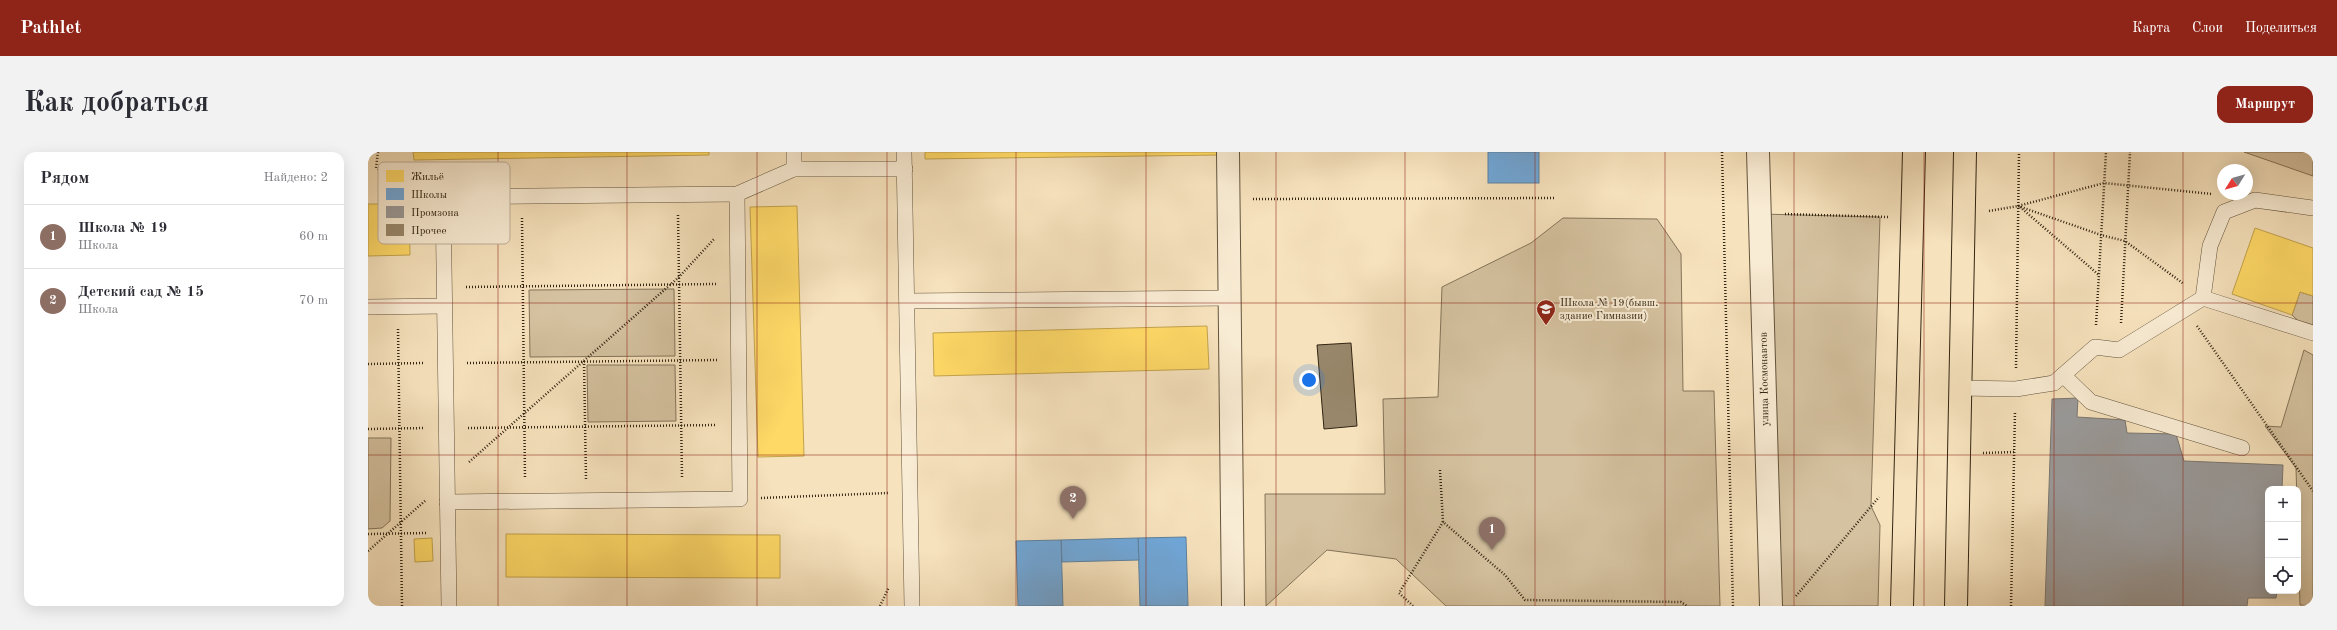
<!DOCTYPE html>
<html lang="ru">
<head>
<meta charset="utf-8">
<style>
	:root { --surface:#fff; --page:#f2f2f3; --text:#2b2b33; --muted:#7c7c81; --line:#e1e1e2; --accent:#8f2418 }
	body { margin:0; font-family:"Old Standard TT",serif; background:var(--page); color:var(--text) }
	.controls { position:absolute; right:12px; bottom:12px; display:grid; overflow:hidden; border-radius:8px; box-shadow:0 4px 16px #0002 }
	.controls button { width:36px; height:36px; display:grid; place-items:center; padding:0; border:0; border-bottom:1px solid var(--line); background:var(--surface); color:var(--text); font:20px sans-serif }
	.compass { position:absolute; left:1849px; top:12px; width:36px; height:36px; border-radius:50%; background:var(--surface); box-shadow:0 4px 16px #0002; rotate:233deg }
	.you { position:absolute; left:941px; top:228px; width:14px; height:14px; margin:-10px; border:3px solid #fff; border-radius:50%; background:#1a73e8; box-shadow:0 0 0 6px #1a73e833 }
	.badge { display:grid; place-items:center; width:26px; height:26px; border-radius:50%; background:var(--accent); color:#fff; font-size:13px; font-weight:700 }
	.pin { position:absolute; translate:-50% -33px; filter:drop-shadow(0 1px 2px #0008) }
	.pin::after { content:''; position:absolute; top:21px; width:14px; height:12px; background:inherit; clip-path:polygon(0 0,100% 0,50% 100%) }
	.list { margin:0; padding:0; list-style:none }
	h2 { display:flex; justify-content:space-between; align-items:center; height:52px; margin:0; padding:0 16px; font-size:17px }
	h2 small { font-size:13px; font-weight:400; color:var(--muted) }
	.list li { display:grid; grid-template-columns:26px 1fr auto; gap:12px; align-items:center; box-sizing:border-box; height:64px; padding:0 16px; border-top:1px solid var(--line) }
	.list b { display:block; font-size:15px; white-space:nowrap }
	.list p { margin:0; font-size:13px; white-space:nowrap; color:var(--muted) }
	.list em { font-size:13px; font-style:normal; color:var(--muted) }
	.icon { flex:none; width:22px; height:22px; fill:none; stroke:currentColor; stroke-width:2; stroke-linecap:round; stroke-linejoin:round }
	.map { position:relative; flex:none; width:1945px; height:454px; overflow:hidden; border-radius:12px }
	header { display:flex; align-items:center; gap:24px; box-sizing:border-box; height:56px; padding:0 20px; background:var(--accent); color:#fff }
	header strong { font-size:19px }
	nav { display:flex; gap:22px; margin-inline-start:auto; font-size:14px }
	.intro { display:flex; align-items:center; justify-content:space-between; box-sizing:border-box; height:96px; padding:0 24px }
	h1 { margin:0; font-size:28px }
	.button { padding:10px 18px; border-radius:12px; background:var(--accent); color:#fff; font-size:14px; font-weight:700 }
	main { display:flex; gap:24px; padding:0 24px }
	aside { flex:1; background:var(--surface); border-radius:12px; box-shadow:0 4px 16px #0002 }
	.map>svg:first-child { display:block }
</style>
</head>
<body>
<header>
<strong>Pathlet</strong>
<nav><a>Карта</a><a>Слои</a><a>Поделиться</a></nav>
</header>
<div class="intro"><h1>Как добраться</h1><a class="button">Маршрут</a></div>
<main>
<aside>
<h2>Рядом<small>Найдено: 2</small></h2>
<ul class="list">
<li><span class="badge" style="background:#8d6e63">1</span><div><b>Школа № 19</b><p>Школа</p></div><em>60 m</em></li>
<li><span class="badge" style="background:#8d6e63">2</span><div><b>Детский сад № 15</b><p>Школа</p></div><em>70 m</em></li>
</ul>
</aside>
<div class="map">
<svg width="1945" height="454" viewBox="0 0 1945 454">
	<rect width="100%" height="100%" fill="#f6e2bd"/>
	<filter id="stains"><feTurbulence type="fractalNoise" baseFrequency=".005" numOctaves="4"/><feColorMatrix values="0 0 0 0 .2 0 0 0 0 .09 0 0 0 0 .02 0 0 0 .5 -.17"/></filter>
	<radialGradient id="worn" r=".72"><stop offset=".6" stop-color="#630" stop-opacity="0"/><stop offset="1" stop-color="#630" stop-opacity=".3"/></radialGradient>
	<g fill="#d5c2a0" stroke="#847459">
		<path d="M1876,0H1945V24Z"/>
		<path d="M1393,62L1512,65L1503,354L1512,373L1510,454H1404Z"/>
		<path d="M1195,66L1289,67L1313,102L1315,239H1346L1352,454H1078L1028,407L959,398L898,454L897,342H1017L1015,247L1070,245L1074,135L1163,91Z"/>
		<path d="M306,137L307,204L162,205L161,138Z"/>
		<path d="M1932,140L1945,144V181L1941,179L1924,163Z"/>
		<path d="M1936,198L1945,203V454L1932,453L1928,316L1897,274L1913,275Z"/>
		<path d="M219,213H307L308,269L220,270Z"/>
		<path d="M0,286H23L22,369L14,376L0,377Z"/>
	</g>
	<g fill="#ffd966" stroke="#c2a34d">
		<path d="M45,0H341V3L46,8Z"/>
		<path d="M557,0H850V3L557,7Z"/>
		<path d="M0,52H41L42,103L0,104Z"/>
		<path d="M429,54L436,304L390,305L382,55Z"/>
		<path d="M1887,76L1945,96V144L1932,140L1924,163L1864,142Z"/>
		<path d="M839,174L841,217L566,224L565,181Z"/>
		<path d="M138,382L412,383V426L138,425Z"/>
		<path d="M64,386L65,409L47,410L46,387Z"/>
	</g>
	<g fill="#6fa8dc" stroke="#5d819f">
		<rect x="1120" y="0" width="51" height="31"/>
		<path d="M818,385L820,454H772L770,386Z"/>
		<path d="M770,386L771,408L694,410L693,388Z"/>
		<path d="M693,388L695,454H650L648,389Z"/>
	</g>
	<path fill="#999" stroke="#7a7670" d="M1710,246L1709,265L1757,268L1759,281L1808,282L1816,309L1915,313L1914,337H1900V439H1909L1908,446H1880L1879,454H1677L1684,247Z"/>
	<path fill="#98876b" stroke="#322512" d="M983,191L989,274L956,277L949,193Z"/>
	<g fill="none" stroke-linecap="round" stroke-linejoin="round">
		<defs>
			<g id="lane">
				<path d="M426,0V17"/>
				<path d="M536,0L544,454"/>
				<path d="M1835,146L1945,181"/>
				<path d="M539,149L862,146"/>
				<path d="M0,155L76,154"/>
				<path d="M1695,223L1723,250L1874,296"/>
				<path d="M1592,236L1648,237L1686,231L1727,195L1751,198L1835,146L1842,94L1856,60L1887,48L1945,56"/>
				<path d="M79,350L372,347L369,42"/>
				<path d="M81,454L75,45L369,42L426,17H537"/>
			</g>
			<g id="street">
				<path d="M860,0L865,454"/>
				<path d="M1390,0L1403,454"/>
			</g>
			<g id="primary">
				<path d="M1534,454L1546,0"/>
				<path d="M1588,454L1597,0"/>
			</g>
		</defs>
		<use href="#lane" stroke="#63543d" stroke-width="16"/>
		<use href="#street" stroke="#63543d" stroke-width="24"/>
		<use href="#primary" stroke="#322512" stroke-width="24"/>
		<g stroke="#322512" stroke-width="2.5" stroke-dasharray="1 2" stroke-linecap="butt">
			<path d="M10,0L8,16L56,37"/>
			<path d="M1354,0L1365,454"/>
			<path d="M885,47L1188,46"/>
			<path d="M1650,54L1733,83L1757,89L1816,132"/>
			<path d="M1652,55L1731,123"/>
			<path d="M1621,59L1650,54L1736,31L1844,42"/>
			<path d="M1417,62L1520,65"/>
			<path d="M310,63L314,326"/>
			<path d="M154,66L157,327"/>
			<path d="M98,135L349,132"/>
			<path d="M1753,171L1762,0"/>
			<path d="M1728,173L1738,0"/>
			<path d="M1829,174L1945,339"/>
			<path d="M30,177L34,454"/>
			<path d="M216,209L218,328"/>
			<path d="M99,211L350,208"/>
			<path d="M0,212L56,211"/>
			<path d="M1648,216L1651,0"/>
			<path d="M100,276L349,273"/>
			<path d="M0,277L57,276"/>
			<path d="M1615,301L1646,300"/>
			<path d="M101,310L311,125L347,86"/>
			<path d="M1072,318L1075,370L1137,423L1157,448L1313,450L1319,454"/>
			<path d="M393,346L520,341"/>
			<path d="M0,382L59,381"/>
			<path d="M0,399L58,348"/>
			<path d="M1428,444L1511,345"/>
			<path d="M512,454L521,435"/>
			<path d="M1045,454L1031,441L1075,370"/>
			<path d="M1643,454L1647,259"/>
		</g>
		<use href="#lane" stroke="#f9ecd4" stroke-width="15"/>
		<use href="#street" stroke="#f9ecd4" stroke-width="22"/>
		<use href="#primary" stroke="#f6e2bd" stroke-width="22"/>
	</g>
	<path fill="none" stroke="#8f2418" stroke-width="1" stroke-opacity="0.55" d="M130,0V454M259,0V454M389,0V454M519,0V454M648,0V454M778,0V454M908,0V454M1037,0V454M1167,0V454M1297,0V454M1426,0V454M1556,0V454M1686,0V454M1815,0V454M0,151H1945M0,303H1945"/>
	<defs>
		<symbol id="school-pin" viewBox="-11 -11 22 30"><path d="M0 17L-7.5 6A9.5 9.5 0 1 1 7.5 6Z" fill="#8f2418" stroke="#f9ecd4"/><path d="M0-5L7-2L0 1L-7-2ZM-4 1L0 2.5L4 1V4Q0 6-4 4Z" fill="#fff"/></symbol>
	</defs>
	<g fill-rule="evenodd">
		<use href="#school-pin" x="1167" y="146" width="22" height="30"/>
	</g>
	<g text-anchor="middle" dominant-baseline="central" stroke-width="4" stroke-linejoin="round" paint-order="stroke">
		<g font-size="11" fill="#322512" stroke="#f9ecd4" text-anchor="start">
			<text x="1192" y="151">Школа № 19(бывш.<tspan x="1192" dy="13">здание Гимназии)</tspan></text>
		</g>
		<g font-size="11" fill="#322512" stroke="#f9ecd4">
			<text transform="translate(1397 227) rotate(-91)">улица Космонавтов</text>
		</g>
	</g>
	<rect x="10" y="10" width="132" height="82" rx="6" fill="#f9ecd4" stroke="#bdb09a" stroke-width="1"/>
	<rect x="18" y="18" width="18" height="12" fill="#ffd966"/>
	<rect x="18" y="36" width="18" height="12" fill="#6fa8dc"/>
	<rect x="18" y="54" width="18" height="12" fill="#999"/>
	<rect x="18" y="72" width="18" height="12" fill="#98876b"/>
	<g font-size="11" fill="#322512">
		<text x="43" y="28">Жильё</text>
		<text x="43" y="46">Школы</text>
		<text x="43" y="64">Промзона</text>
		<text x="43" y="82">Прочее</text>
	</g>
	<rect width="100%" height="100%" filter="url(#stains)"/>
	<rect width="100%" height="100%" fill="url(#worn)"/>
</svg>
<div class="controls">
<button>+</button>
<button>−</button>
<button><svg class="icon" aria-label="locate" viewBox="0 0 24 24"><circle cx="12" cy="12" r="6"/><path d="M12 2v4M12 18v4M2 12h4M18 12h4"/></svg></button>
</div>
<svg class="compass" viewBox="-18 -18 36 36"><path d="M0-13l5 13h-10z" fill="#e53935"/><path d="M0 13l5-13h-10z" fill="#7c7c81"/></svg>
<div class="you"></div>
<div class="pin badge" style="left:1124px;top:398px;background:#8d6e63">1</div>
<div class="pin badge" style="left:705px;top:367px;background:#8d6e63">2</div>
</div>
</main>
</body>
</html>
